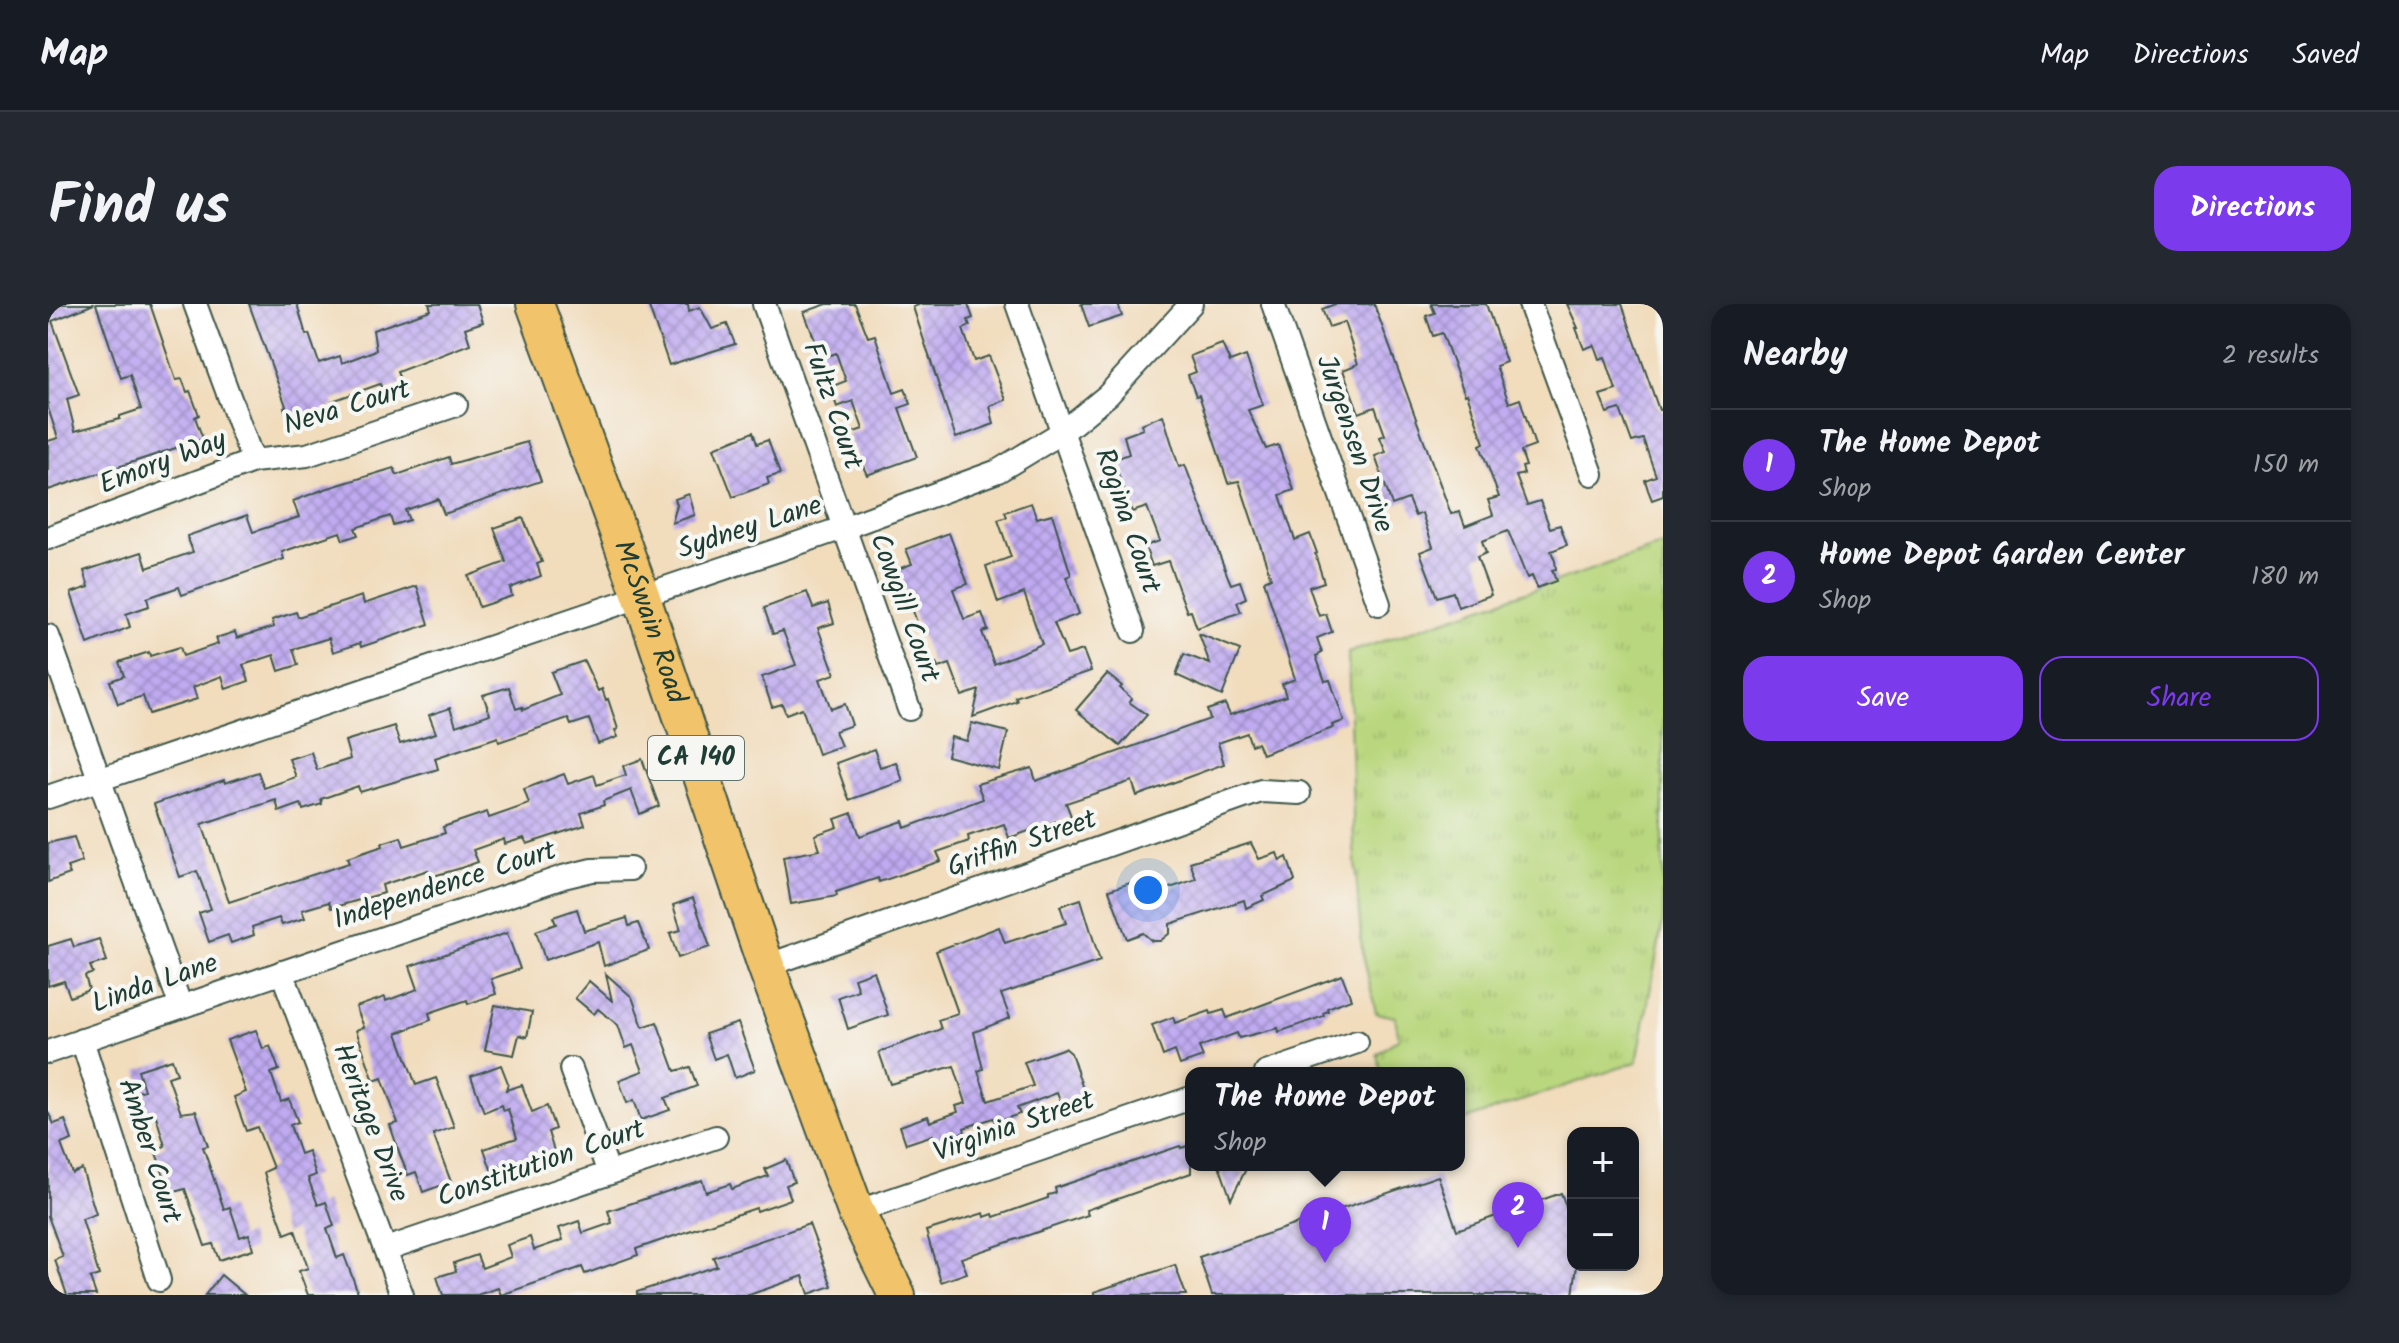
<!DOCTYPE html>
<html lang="en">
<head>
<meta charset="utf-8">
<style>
	:root { --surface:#171b24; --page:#242831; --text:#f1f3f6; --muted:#9ea1a6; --line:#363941; --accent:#7c3aed }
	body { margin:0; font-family:Kalam,sans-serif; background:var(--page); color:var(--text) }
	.controls { position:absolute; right:24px; bottom:24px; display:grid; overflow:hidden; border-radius:16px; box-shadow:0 4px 12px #0003 }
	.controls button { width:72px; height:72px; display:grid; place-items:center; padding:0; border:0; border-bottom:2px solid var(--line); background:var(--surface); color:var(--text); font:40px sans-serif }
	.you { position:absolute; left:1100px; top:586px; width:28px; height:28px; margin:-20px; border:6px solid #fff; border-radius:50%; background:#1a73e8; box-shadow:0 0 0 12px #1a73e833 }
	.badge { display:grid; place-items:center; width:52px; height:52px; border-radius:50%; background:var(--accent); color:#fff; font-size:26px; font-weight:700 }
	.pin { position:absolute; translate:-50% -66px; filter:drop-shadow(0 2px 4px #0008) }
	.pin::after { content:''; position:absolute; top:42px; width:28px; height:24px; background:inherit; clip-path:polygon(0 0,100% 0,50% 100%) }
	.popup { position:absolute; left:1137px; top:763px; width:280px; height:104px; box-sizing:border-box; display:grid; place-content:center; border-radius:16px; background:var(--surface); filter:drop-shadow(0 2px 6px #0005); font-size:26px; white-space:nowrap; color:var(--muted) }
	.popup b { font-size:30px; color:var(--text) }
	.popup::after { content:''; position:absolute; left:50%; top:100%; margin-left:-16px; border:16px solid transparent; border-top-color:var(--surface) }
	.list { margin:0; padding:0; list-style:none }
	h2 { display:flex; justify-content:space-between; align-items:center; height:104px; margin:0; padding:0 32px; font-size:34px }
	h2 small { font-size:26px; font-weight:400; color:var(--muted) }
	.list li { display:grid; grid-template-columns:52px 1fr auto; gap:24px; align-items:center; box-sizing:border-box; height:112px; padding:0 32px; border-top:2px solid var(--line) }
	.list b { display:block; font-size:30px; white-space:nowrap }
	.list p { margin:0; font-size:26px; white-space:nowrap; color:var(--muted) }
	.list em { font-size:26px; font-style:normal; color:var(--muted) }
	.actions { display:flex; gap:16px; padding:24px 32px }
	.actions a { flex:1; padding:18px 0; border:2px solid var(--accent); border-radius:24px; text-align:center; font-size:28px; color:var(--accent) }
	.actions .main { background:var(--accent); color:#fff }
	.map { position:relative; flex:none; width:1615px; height:991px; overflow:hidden; border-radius:24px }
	header { display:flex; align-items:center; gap:48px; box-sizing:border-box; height:112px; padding:0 40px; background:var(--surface); border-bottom:2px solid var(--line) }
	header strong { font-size:38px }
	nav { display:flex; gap:44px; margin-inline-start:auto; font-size:28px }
	.intro { display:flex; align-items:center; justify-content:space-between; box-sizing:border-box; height:192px; padding:0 48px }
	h1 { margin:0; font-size:56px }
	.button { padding:20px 36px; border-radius:24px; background:var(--accent); color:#fff; font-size:28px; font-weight:700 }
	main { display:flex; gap:48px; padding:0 48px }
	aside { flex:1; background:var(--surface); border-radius:24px; box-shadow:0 4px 12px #0003 }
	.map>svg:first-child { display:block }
</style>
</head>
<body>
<header>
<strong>Map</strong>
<nav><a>Map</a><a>Directions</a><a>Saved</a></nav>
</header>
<div class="intro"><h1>Find us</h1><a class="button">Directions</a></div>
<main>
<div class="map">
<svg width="1615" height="991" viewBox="0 0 1615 991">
	<defs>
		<pattern id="grass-tufts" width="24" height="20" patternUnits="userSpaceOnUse" patternTransform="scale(2)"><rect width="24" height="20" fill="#b9d77e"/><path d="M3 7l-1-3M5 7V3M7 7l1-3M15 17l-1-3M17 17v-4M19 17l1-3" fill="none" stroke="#9fb96e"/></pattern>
		<pattern id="building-cross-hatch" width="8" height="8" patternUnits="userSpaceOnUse" patternTransform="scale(2)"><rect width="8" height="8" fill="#c0aaf1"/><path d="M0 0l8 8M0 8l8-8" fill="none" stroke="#9b8cc4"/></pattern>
	</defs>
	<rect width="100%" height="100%" fill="#f6f6f2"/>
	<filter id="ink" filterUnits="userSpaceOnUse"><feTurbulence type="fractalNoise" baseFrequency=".0125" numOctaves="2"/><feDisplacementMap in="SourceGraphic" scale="16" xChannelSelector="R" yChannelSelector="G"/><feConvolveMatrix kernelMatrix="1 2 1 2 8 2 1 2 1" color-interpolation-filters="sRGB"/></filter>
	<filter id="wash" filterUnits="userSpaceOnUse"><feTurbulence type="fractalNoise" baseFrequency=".006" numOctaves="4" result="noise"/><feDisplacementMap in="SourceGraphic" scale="32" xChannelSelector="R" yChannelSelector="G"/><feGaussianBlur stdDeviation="1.8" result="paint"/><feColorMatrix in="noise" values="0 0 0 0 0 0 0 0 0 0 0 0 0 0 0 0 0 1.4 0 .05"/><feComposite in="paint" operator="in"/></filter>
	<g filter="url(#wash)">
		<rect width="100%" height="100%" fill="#f1dcbc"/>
		<path fill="url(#grass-tufts)" stroke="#6c8a59" stroke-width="2" d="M1615,241V617L1589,758L1411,818V769H1333L1329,750L1351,734L1347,713L1328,709L1314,645L1306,543L1300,349Z"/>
		<g id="blocks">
			<g fill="url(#building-cross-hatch)">
				<path d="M0,0H46L4,17L31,91L19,95L27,127L72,115V112L93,105L82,71L73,74L48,0H102L128,76L134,75L139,88L142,87L151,111L147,113L155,135L0,186V137L10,134L0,104Z"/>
				<path d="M201,0H249L258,31L261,30L271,59L292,52L294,59L328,46L325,26L383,6L381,0H429L435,18L417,24L422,40L349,68L354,80L335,87L332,80L284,97L286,102L241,117L236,103L238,102Z"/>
				<path d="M600,0H640L641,7L652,3L664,25L679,20L687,40L621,61Z"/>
				<path d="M779,0H807L820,33L827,31L846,89L857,85L863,100L851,104L869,153L819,171L800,130L815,125L805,97L789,103L782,83L798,77L788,49L774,54L756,8Z"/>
				<path d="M873,0H920L925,14L920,16L922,22L915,25L926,57L941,52L958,96L942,102L946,120L908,134L865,3Z"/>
				<path d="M1033,0H1070L1074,12L1041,23Z"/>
				<path d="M1287,0H1326L1403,210L1412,208L1417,222L1445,211L1440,196L1451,193L1432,141L1436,139L1419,90L1417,91L1394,29L1385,32L1378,12L1387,9L1383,0H1438L1458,58L1448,62L1461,99L1472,95L1487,142L1473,147L1478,162L1474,163L1476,170L1468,172L1479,201L1492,197L1502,224L1512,221L1519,241L1503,247L1507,257L1508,265L1504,266L1508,277L1489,284L1484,272L1479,274L1460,227L1434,237L1438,249L1429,253L1443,291L1410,303L1405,288L1389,293L1372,248L1385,243L1374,209L1367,212L1360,195L1344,201L1327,152L1338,148L1332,133L1337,131L1327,103L1311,109L1295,66L1310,60L1296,18L1281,23L1274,5Z"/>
				<path d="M1519,0H1574L1611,106L1615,105V192L1604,196L1600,186L1597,176L1608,172L1595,135L1584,138L1572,105L1559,109L1552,91L1568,86L1557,53L1551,55L1546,41L1536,45L1528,24H1530Z"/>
				<path d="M1174,40L1182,58L1198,52L1215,101L1200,106L1218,145L1230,141L1246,186L1232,191L1247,236L1262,230L1269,249L1267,250L1276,278L1261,283L1271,312L1278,310L1284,328L1269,334L1274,349L1268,352L1277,377L1282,376L1296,417L1284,421L1285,424L1214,450L1209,439L1203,441L1199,429L1170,439L1176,460L1089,492L1084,477L1018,499L1023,512L995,522L961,534L956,520L920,532L921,537L889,548L893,557L831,578L830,574L788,588L789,592L743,600L735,553L772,546L767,531L790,523L787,515L804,509L812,532L855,517L857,524L935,495L929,480L984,464L988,477L1162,415L1159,406L1177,400L1182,411L1238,392L1234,380L1247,375L1216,277L1223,274L1191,177L1180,179L1151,91L1148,92L1140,71L1148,68L1142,52Z"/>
				<path d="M1115,111L1131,163L1137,161L1180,273L1183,280L1192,277L1198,294L1189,298L1193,308L1149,324L1143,307L1139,308L1120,257L1104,262L1097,242L1112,237L1099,203L1084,208L1065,156L1081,150L1076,132L1095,125L1093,120Z"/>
				<path d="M705,128L709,140L720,136L732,170L719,174L721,180L685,193L666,144Z"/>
				<path d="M479,138L493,177L396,210L390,195L357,206L361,216L345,221L342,212L307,224L310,231L295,236L292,228L234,248L236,255L134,291L131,283L99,294L101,302L78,310L82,323L40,340L23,289L41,283L36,267L94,248L99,264L145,248L139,232L199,211L205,228L251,213L245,197L277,185L346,164L349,171L401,153L403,160Z"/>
				<path d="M641,190L647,211L624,219L629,201L627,195Z"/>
				<path d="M983,199L989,214L1004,210L1023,271L1018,273L1031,310L1006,319L1019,351L1035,346L1043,367L967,393L969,397L925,413L931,386L914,392L902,360L890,364L888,359L884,360L850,265L864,260L858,245L901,229L920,280L905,285L916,315L934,309L940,326L934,328L946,360L994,340L976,289L950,299L938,262L963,253L950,216L959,213L957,208Z"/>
				<path d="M475,214L494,258L489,260L493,272L462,284L464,292L431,303L420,272L458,258L446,224Z"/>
				<path d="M369,282L381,320L313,343L312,339L285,348L281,334L245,345L250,361L231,367L226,351L195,361L201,377L178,385L174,372L145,383L149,395L101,410L95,392L70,400L62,377L76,372L71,358L101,348L102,352L132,343L135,352L170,340L168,334L187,328L189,334L226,323L224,316L248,308L250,313L314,292L316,300Z"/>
				<path d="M759,288L765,304L780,299L786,319L770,324L787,370L772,375L783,405L797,400L804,421L787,427L793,442L770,450L754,404L738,410L734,400L724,403L714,373L748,361L735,327L725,330L716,304Z"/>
				<path d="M1151,330L1192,346L1174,392L1128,371L1136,350L1162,360Z"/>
				<path d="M536,357L550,387L554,385L558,396L560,395L570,425L567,426L570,433L550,440L541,415L523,421L520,414L451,438L450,433L387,454L390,465L312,488L310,482L273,495L274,500L255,506L253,500L231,508L228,496L154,520L181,598L301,559L299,554L335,542L334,539L353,533L356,542L397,529L395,523L439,508L441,514L481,500L476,485L516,470L520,480L546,471L549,481L578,471L575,462L594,455L611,502L592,510L583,486L555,497L556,501L533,509L537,521L479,540L476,534L457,540L456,535L425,546L430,558L410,565L382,573L380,566L334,581L336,589L283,604L281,598L254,606L257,614L234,621L231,614L204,623L206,631L183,639L180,631L161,638L151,609L163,605L149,567L132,573L106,500L176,476L177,479L210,468L216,484L248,473L241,455L263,448L269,466L302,455L297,437L346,422L352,440L388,429L381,411L402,404L408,422L442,410L435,391L461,383L468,405L474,403L475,406L512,391L503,368Z"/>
				<path d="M1059,370L1074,382L1072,384L1084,395L1081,398L1099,411L1072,442L1028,406Z"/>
				<path d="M924,419L960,428L951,466L899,452L903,433L919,437Z"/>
				<path d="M826,445L832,463L848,458L855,477L801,496L788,459Z"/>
				<path d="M26,533L34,558L19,563L22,570L0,578V539Z"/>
				<path d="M1203,539L1211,555L1229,549L1232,557L1239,553L1247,577L1214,592L1216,596L1198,604L1196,596L1122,620V629L1112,637H1104L1095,629L1079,635L1061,586L1082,579L1087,595L1128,582L1148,575L1142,558Z"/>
				<path d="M645,594L662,643L630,654L622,629L633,626L625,601Z"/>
				<path d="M1033,595L1052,657L953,690L962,714L926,728L935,765L930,767L940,797L985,782L976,758L1017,744L1023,749L1038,794L1014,802L1009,789L969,804L972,810L947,818L945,814L916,824L917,828L888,839L885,831L858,840L852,822L880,812L882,818L910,808L908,802L918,799L906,762L842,780L831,748L893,725L890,716L910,709L888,647L951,623L957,639L1018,619L1012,602Z"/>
				<path d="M529,605L536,627L579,614L581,622L590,619L601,646L556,662L550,638L497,656L488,627L508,620L505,613Z"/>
				<path d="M459,629L472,665L443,675L448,690L420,700L419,696L381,709L383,716L349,729L368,781L388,774L406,823L385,830L403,878L375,888L368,868L360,871L352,851L342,821L350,819L334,774L326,777L308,726L316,723L308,703L337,693L338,697L370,685L362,662Z"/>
				<path d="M23,635L26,643L51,635L59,657L42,662L45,669L37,672L41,686L22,693L16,677L0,682V642Z"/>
				<path d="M826,667L840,711L800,725L790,693L810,686L806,674Z"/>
				<path d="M558,670L584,693L595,723L609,718L627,767L642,763L649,782L617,794L622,806L593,816L586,796L579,799L571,776L595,767L585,741L578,744L570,721L550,705L546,710L527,694L541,677L564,697Z"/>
				<path d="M1294,671L1303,695L1279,704L1280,707L1275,709L1276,712L1231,728L1230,724L1191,734L1189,729L1151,743L1155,753L1132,761L1127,747L1115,752L1104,721L1125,713L1127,719L1162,707L1163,710L1176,706L1179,714Z"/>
				<path d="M447,701L484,708L479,733L471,731L466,751L437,746Z"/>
				<path d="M690,719L707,766L687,774L679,750L666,755L657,730Z"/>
				<path d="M208,726L215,745L222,742L231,766L223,769L233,798L241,795L250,818L242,821L252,850L260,847L268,871L260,874L270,901L278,898L286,922L279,925L289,954L296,951L311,991H260L251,967L260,964L247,926L237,930L220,883L216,868L225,864L209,823L198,827L186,793L198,788L179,736Z"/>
				<path d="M124,755L129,770L120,773L133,809L148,807L160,842L155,843L176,905L182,903L192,933L201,930L205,945L171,956L165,940L157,942L137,885L122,889L107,846L117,842L108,812L97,815L87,789L96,786L90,766Z"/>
				<path d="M453,761L460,779L458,786L474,781L484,808L499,802L507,825L500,828L506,847L443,865L436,845L469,834L460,805L455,807L453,801L436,808L423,772Z"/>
				<path d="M0,808L6,820L17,816L24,836L13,840L24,869L34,865L48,910L34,915L51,971L42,974L48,991H19L7,956L15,953L0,912Z"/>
				<path d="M1143,841V869L1038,906L1040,911L913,954L919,969L893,978L878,927L936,909L937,913L945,910L946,913L1000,894V891L1008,889L1007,884L1132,842L1133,844Z"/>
				<path d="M738,856L746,878L738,881L743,895L709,907L708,904L588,945L590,951L537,970L534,963L453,991L450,984L429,991H395L389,973L408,967L406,959L429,951L434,964L463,953L459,941L482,933L486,946L515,936L511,924L531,917L535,929L564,919L560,907L654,876L658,888L682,880L684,885L720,872L717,865Z"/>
				<path d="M1171,861H1200L1183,895Z"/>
				<path d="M1390,872L1409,926L1513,889L1525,922V961H1529L1525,991H1164L1151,953Z"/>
				<path d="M761,920L784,982L761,990L755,972L701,991H589V988L669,962L665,953Z"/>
				<path d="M1127,961L1138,991H1046V988Z"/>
				<path d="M173,971L197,991H157Z"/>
			</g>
		</g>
	</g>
	<g filter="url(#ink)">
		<use href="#blocks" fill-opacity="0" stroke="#3e5548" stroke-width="2"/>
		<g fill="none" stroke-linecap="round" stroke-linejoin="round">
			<defs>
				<g id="minor">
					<path d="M147,0L205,157"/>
					<path d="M716,0L861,405"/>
					<path d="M969,0L1085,327"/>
					<path d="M1225,0L1331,300"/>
					<path d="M1482,0L1544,170"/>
					<path d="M0,234L205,157L259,151L408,101"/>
					<path d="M0,332L133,703"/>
					<path d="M0,493L795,224L950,167L1016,127L1060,91L1143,0"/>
					<path d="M718,662L1213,487L1251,489"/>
					<path d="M234,668L354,991"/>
					<path d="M34,736L111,976"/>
					<path d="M0,748L515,573L544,566L582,565"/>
					<path d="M523,765L561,869"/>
					<path d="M1218,769L1309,738"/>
					<path d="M808,908L1143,794"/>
					<path d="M338,945L668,833"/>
				</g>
				<g id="primary">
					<path id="s1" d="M487,0L593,291L718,662L808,908L849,991"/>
				</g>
			</defs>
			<use href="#minor" stroke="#3e5548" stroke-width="26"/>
			<use href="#primary" stroke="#3e5548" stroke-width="40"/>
			<use href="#minor" stroke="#fff" stroke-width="22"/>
			<use href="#primary" stroke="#f1c36a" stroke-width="36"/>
		</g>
	</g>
	<g text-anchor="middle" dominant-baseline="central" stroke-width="8" stroke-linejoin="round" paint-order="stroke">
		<rect fill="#f6f6f2" stroke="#60746d" stroke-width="2" x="600" y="432" width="96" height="44" rx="6"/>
		<g font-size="26" font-weight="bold" fill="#1f3d34">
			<text x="648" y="454">CA 140</text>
		</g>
		<g font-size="28" fill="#1f3d34" stroke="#f6f6f2">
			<text transform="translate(784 102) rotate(71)">Fultz Court</text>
			<text transform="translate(299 104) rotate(-17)">Neva Court</text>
			<text transform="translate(1306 140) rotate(71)">Jurgensen Drive</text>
			<text transform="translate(115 159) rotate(-21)">Emory Way</text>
			<text transform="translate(1079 217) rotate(71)">Rogina Court</text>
			<text transform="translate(702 224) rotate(-18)">Sydney Lane</text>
			<text transform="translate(856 304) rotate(70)">Cowgill Court</text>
			<text stroke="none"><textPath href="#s1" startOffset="338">McSwain Road</textPath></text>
			<text transform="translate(974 540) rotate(-19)">Griffin Street</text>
			<text transform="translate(397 582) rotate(-18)">Independence Court</text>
			<text transform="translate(107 680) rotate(-19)">Linda Lane</text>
			<text transform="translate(322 819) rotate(69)">Heritage Drive</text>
			<text transform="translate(966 823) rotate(-19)">Virginia Street</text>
			<text transform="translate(101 847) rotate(72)">Amber Court</text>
			<text transform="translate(493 860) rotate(-19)">Constitution Court</text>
		</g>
	</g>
</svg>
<div class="controls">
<button>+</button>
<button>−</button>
</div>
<div class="you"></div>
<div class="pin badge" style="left:1277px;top:959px">1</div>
<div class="popup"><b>The Home Depot</b>Shop</div>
<div class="pin badge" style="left:1470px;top:944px">2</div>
</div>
<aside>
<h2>Nearby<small>2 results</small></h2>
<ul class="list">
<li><span class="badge">1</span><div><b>The Home Depot</b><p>Shop</p></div><em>150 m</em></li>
<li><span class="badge">2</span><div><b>Home Depot Garden Center</b><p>Shop</p></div><em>180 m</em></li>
</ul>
<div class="actions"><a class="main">Save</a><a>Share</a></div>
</aside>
</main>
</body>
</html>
